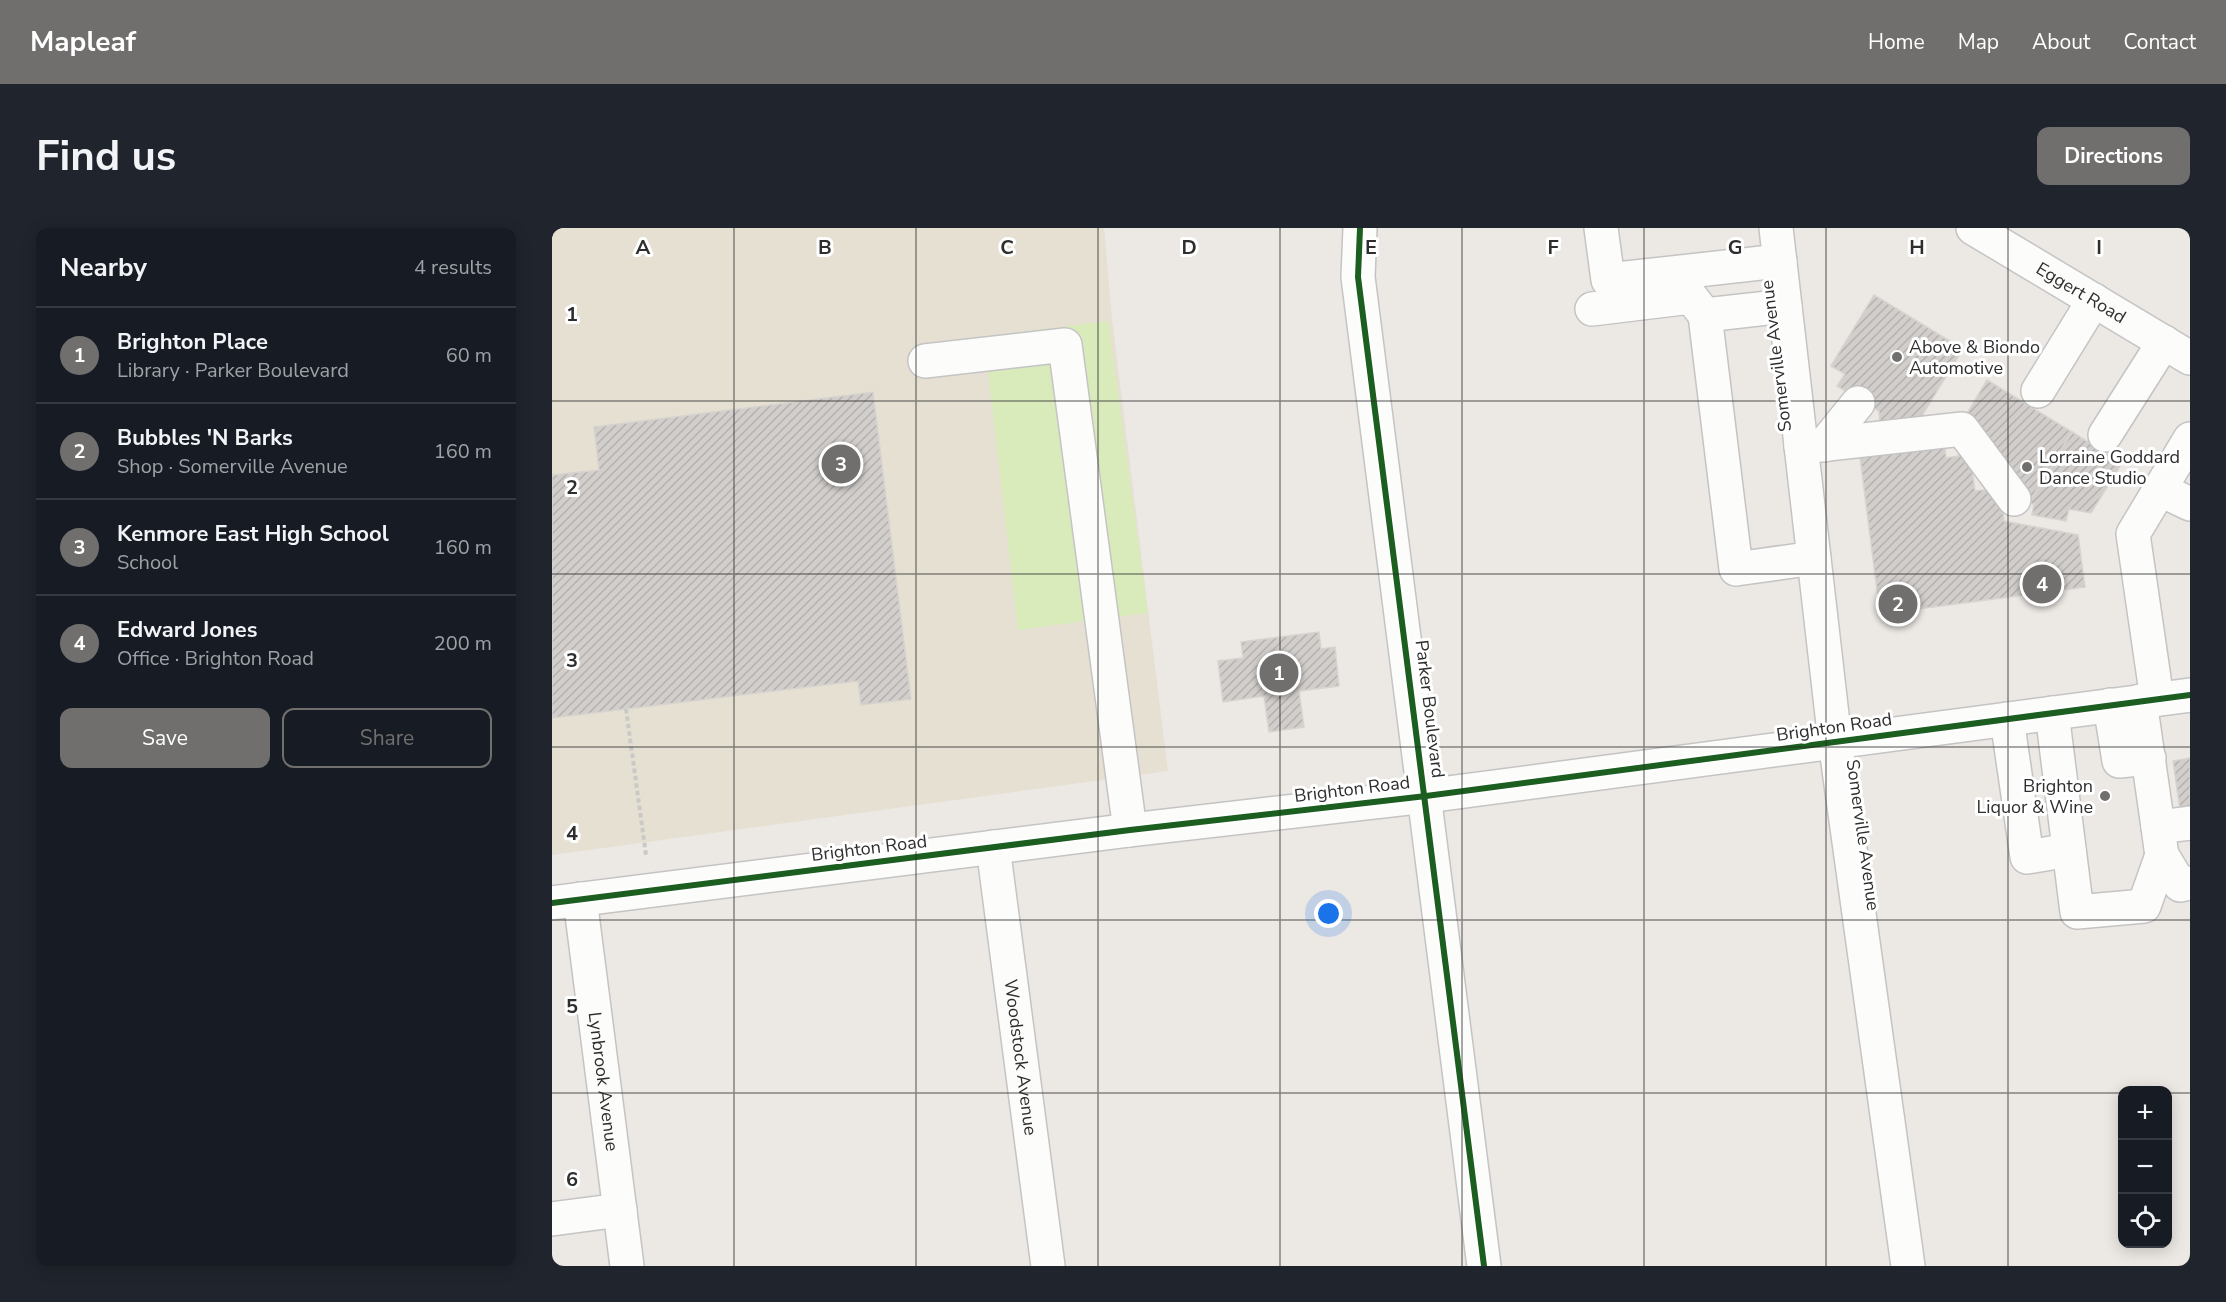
<!DOCTYPE html>
<html lang="en">
<head>
<meta charset="utf-8">
<style>
	:root { --surface:#171b24; --page:#20242c; --text:#f1f3f6; --muted:#9ea1a6; --line:#363941; --accent:#706f6e }
	body { margin:0; font-family:"Nunito Sans",sans-serif; background:var(--page); color:var(--text) }
	.controls { position:absolute; right:18px; bottom:18px; display:grid; overflow:hidden; border-radius:12px; box-shadow:0 3px 15px #0003 }
	.controls button { width:54px; height:54px; display:grid; place-items:center; padding:0; border:0; border-bottom:2px solid var(--line); background:var(--surface); color:var(--text); font:30px sans-serif }
	.you { position:absolute; left:777px; top:686px; width:21px; height:21px; margin:-15px; border:4px solid #fff; border-radius:50%; background:#1a73e8; box-shadow:0 0 0 9px #1a73e833 }
	.badge { display:grid; place-items:center; width:39px; height:39px; border-radius:50%; background:var(--accent); color:#fff; font-size:20px; font-weight:700 }
	.pin { position:absolute; translate:-50% -50%; border:3px solid #fff; box-shadow:0 2px 6px #0006 }
	.list { margin:0; padding:0; list-style:none }
	h2 { display:flex; justify-content:space-between; align-items:center; height:78px; margin:0; padding:0 24px; font-size:26px }
	h2 small { font-size:20px; font-weight:400; color:var(--muted) }
	.list li { display:grid; grid-template-columns:39px 1fr auto; gap:18px; align-items:center; box-sizing:border-box; height:96px; padding:0 24px; border-top:2px solid var(--line) }
	.list b { display:block; font-size:22px; white-space:nowrap }
	.list p { margin:0; font-size:20px; white-space:nowrap; color:var(--muted) }
	.list em { font-size:20px; font-style:normal; color:var(--muted) }
	.actions { display:flex; gap:12px; padding:18px 24px }
	.actions a { flex:1; padding:14px 0; border:2px solid var(--accent); border-radius:12px; text-align:center; font-size:21px; color:var(--accent) }
	.actions .main { background:var(--accent); color:#fff }
	.icon { flex:none; width:33px; height:33px; fill:none; stroke:currentColor; stroke-width:2; stroke-linecap:round; stroke-linejoin:round }
	.map { position:relative; flex:none; width:1638px; height:1038px; overflow:hidden; border-radius:12px }
	header { display:flex; align-items:center; gap:36px; box-sizing:border-box; height:84px; padding:0 30px; background:var(--accent); color:#fff }
	header strong { font-size:28px }
	nav { display:flex; gap:33px; margin-inline-start:auto; font-size:21px }
	.intro { display:flex; align-items:center; justify-content:space-between; box-sizing:border-box; height:144px; padding:0 36px }
	h1 { margin:0; font-size:42px }
	.button { padding:15px 27px; border-radius:12px; background:var(--accent); color:#fff; font-size:21px; font-weight:700 }
	main { display:flex; gap:36px; padding:0 36px }
	aside { flex:1; background:var(--surface); border-radius:12px; box-shadow:0 3px 15px #0003 }
	.map>svg:first-child { display:block }
</style>
</head>
<body>
<header>
<strong>Mapleaf</strong>
<nav><a>Home</a><a>Map</a><a>About</a><a>Contact</a></nav>
</header>
<div class="intro"><h1>Find us</h1><a class="button">Directions</a></div>
<main>
<aside>
<h2>Nearby<small>4 results</small></h2>
<ul class="list">
<li><span class="badge">1</span><div><b>Brighton Place</b><p>Library · Parker Boulevard</p></div><em>60 m</em></li>
<li><span class="badge">2</span><div><b>Bubbles 'N Barks</b><p>Shop · Somerville Avenue</p></div><em>160 m</em></li>
<li><span class="badge">3</span><div><b>Kenmore East High School</b><p>School</p></div><em>160 m</em></li>
<li><span class="badge">4</span><div><b>Edward Jones</b><p>Office · Brighton Road</p></div><em>200 m</em></li>
</ul>
<div class="actions"><a class="main">Save</a><a>Share</a></div>
</aside>
<div class="map">
<svg width="1638" height="1038" viewBox="0 0 1638 1038">
	<defs>
		<pattern id="building-hatch" width="6" height="6" patternUnits="userSpaceOnUse" patternTransform="scale(1.5)"><rect width="6" height="6" fill="#d1cecb"/><path d="M-1 1l2-2M0 6l6-6M5 7l2-2" fill="none" stroke="#b4b1af"/></pattern>
	</defs>
	<rect width="100%" height="100%" fill="#ece8e4"/>
	<path fill="#e6e0d3" d="M0,0H552L560,91L616,543L0,627Z"/>
	<path fill="#d9eabb" d="M556,93L596,385L466,402L432,109Z"/>
	<g fill="url(#building-hatch)" stroke="#d7d4d0" stroke-width="1.5">
		<path d="M1322,67L1411,121L1366,194L1328,197L1327,183L1285,158L1293,146L1279,138Z"/>
		<path d="M1435,152L1520,204L1477,275L1413,189Z"/>
		<path d="M321,164L359,471L309,477L306,453L0,490V247L47,242L42,199Z"/>
		<path d="M1520,204L1570,235L1539,285L1517,281L1514,293L1480,287L1482,276L1477,275Z"/>
		<path d="M1392,211L1394,230L1418,226L1423,263L1448,260L1452,293L1526,307L1533,359L1328,386L1308,229Z"/>
		<path d="M767,404L769,421L783,419L787,458L747,463L752,499L717,504L712,468L671,474L666,433L691,430L689,414Z"/>
		<path d="M1638,530V588L1629,589L1621,533Z"/>
	</g>
	<g fill="none" stroke-linecap="round" stroke-linejoin="round">
		<defs>
			<g id="minor">
				<path d="M808,0L806,49L932,1038"/>
				<path d="M1049,0L1056,52L1228,33"/>
				<path d="M1224,0L1283,513L1356,1038"/>
				<path id="s1" d="M1421,0L1638,130"/>
				<path d="M1233,78L1153,87L1184,341L1262,330"/>
				<path d="M1040,81L1139,69L1153,87"/>
				<path d="M373,133L513,117L578,602"/>
				<path d="M1486,163L1542,72"/>
				<path d="M1553,207L1612,114"/>
				<path d="M1272,217L1306,175"/>
				<path d="M1249,219L1410,201L1462,271"/>
				<path d="M1607,261L1638,276"/>
				<path d="M1605,471L1581,306L1638,211"/>
				<path d="M1588,473L1606,599"/>
				<path d="M1558,477L1567,533L1597,530"/>
				<path d="M1500,485L1525,684L1592,678L1610,627L1628,657L1638,655"/>
				<path d="M1455,491L1475,629L1517,622"/>
				<path id="s2" d="M441,619L496,1038"/>
				<path d="M1609,621L1606,599L1638,595"/>
				<path id="s3" d="M28,671L75,1038"/>
				<path d="M0,675L578,602L874,568L1638,467"/>
				<path d="M0,991L68,982"/>
			</g>
		</defs>
		<use href="#minor" stroke="#c5c4c5" stroke-width="36"/>
		<path stroke="#c9c9c8" stroke-width="4" stroke-dasharray="4.5 3" stroke-linecap="butt" d="M74,481L94,627"/>
		<use href="#minor" stroke="#fcfcfb" stroke-width="33"/>
		<defs>
			<g id="cycleway">
				<path d="M808,0L806,49L932,1038"/>
				<path d="M0,675L578,602L874,568L1638,467"/>
			</g>
		</defs>
		<use href="#cycleway" stroke="#fff" stroke-width="10"/>
		<use href="#cycleway" stroke="#1b5e20" stroke-width="6"/>
	</g>
	<path fill="none" stroke="#2e2e2e" stroke-width="1.5" stroke-opacity="0.55" d="M182,0V1038M364,0V1038M546,0V1038M728,0V1038M910,0V1038M1092,0V1038M1274,0V1038M1456,0V1038M0,173H1638M0,346H1638M0,519H1638M0,692H1638M0,865H1570M1616,865H1638"/>
	<g fill="#706f6e" stroke="#fff" stroke-width="2">
		<circle cx="1345" cy="129" r="6"/>
		<circle cx="1475" cy="239" r="6"/>
		<circle cx="1553" cy="568" r="6"/>
	</g>
	<g text-anchor="middle" dominant-baseline="central" stroke-width="6" stroke-linejoin="round" paint-order="stroke">
		<g font-size="18" fill="#2e2e2e" stroke="#fff">
			<text stroke="none"><textPath href="#s1" startOffset="126">Eggert Road</textPath></text>
			<text transform="translate(1224 128) rotate(-97)">Somerville Avenue</text>
			<text transform="translate(878 481) rotate(83)">Parker Boulevard</text>
			<text transform="translate(1282 499) rotate(-8)">Brighton Road</text>
			<text transform="translate(800 561) rotate(-7)">Brighton Road</text>
			<text transform="translate(1311 607) rotate(82)">Somerville Avenue</text>
			<text transform="translate(317 620) rotate(-7)">Brighton Road</text>
			<text stroke="none"><textPath href="#s2" startOffset="212">Woodstock Avenue</textPath></text>
			<text stroke="none"><textPath href="#s3" startOffset="184">Lynbrook Avenue</textPath></text>
		</g>
		<g font-size="18" fill="#2e2e2e" stroke="#fff" text-anchor="start">
			<text x="1357" y="119">Above &amp; Biondo<tspan x="1357" dy="21">Automotive</tspan></text>
			<text x="1487" y="229">Lorraine Goddard<tspan x="1487" dy="21">Dance Studio</tspan></text>
			<text x="1541" y="558" text-anchor="end">Brighton<tspan x="1541" dy="21">Liquor &amp; Wine</tspan></text>
		</g>
	</g>
	<g font-size="20" text-anchor="middle" font-weight="bold" fill="#2e2e2e" stroke="#fff" stroke-width="6" stroke-linejoin="round" paint-order="stroke">
		<text x="91" y="26">A</text>
		<text x="273" y="26">B</text>
		<text x="455" y="26">C</text>
		<text x="637" y="26">D</text>
		<text x="819" y="26">E</text>
		<text x="1001" y="26">F</text>
		<text x="1183" y="26">G</text>
		<text x="1365" y="26">H</text>
		<text x="1547" y="26">I</text>
		<text x="20" y="93">1</text>
		<text x="20" y="266">2</text>
		<text x="20" y="439">3</text>
		<text x="20" y="612">4</text>
		<text x="20" y="785">5</text>
		<text x="20" y="958">6</text>
	</g>
</svg>
<div class="controls">
<button>+</button>
<button>−</button>
<button><svg class="icon" aria-label="locate" viewBox="0 0 24 24"><circle cx="12" cy="12" r="6"/><path d="M12 2v4M12 18v4M2 12h4M18 12h4"/></svg></button>
</div>
<div class="you"></div>
<div class="pin badge" style="left:727px;top:445px">1</div>
<div class="pin badge" style="left:1346px;top:376px">2</div>
<div class="pin badge" style="left:289px;top:236px">3</div>
<div class="pin badge" style="left:1490px;top:356px">4</div>
</div>
</main>
</body>
</html>
